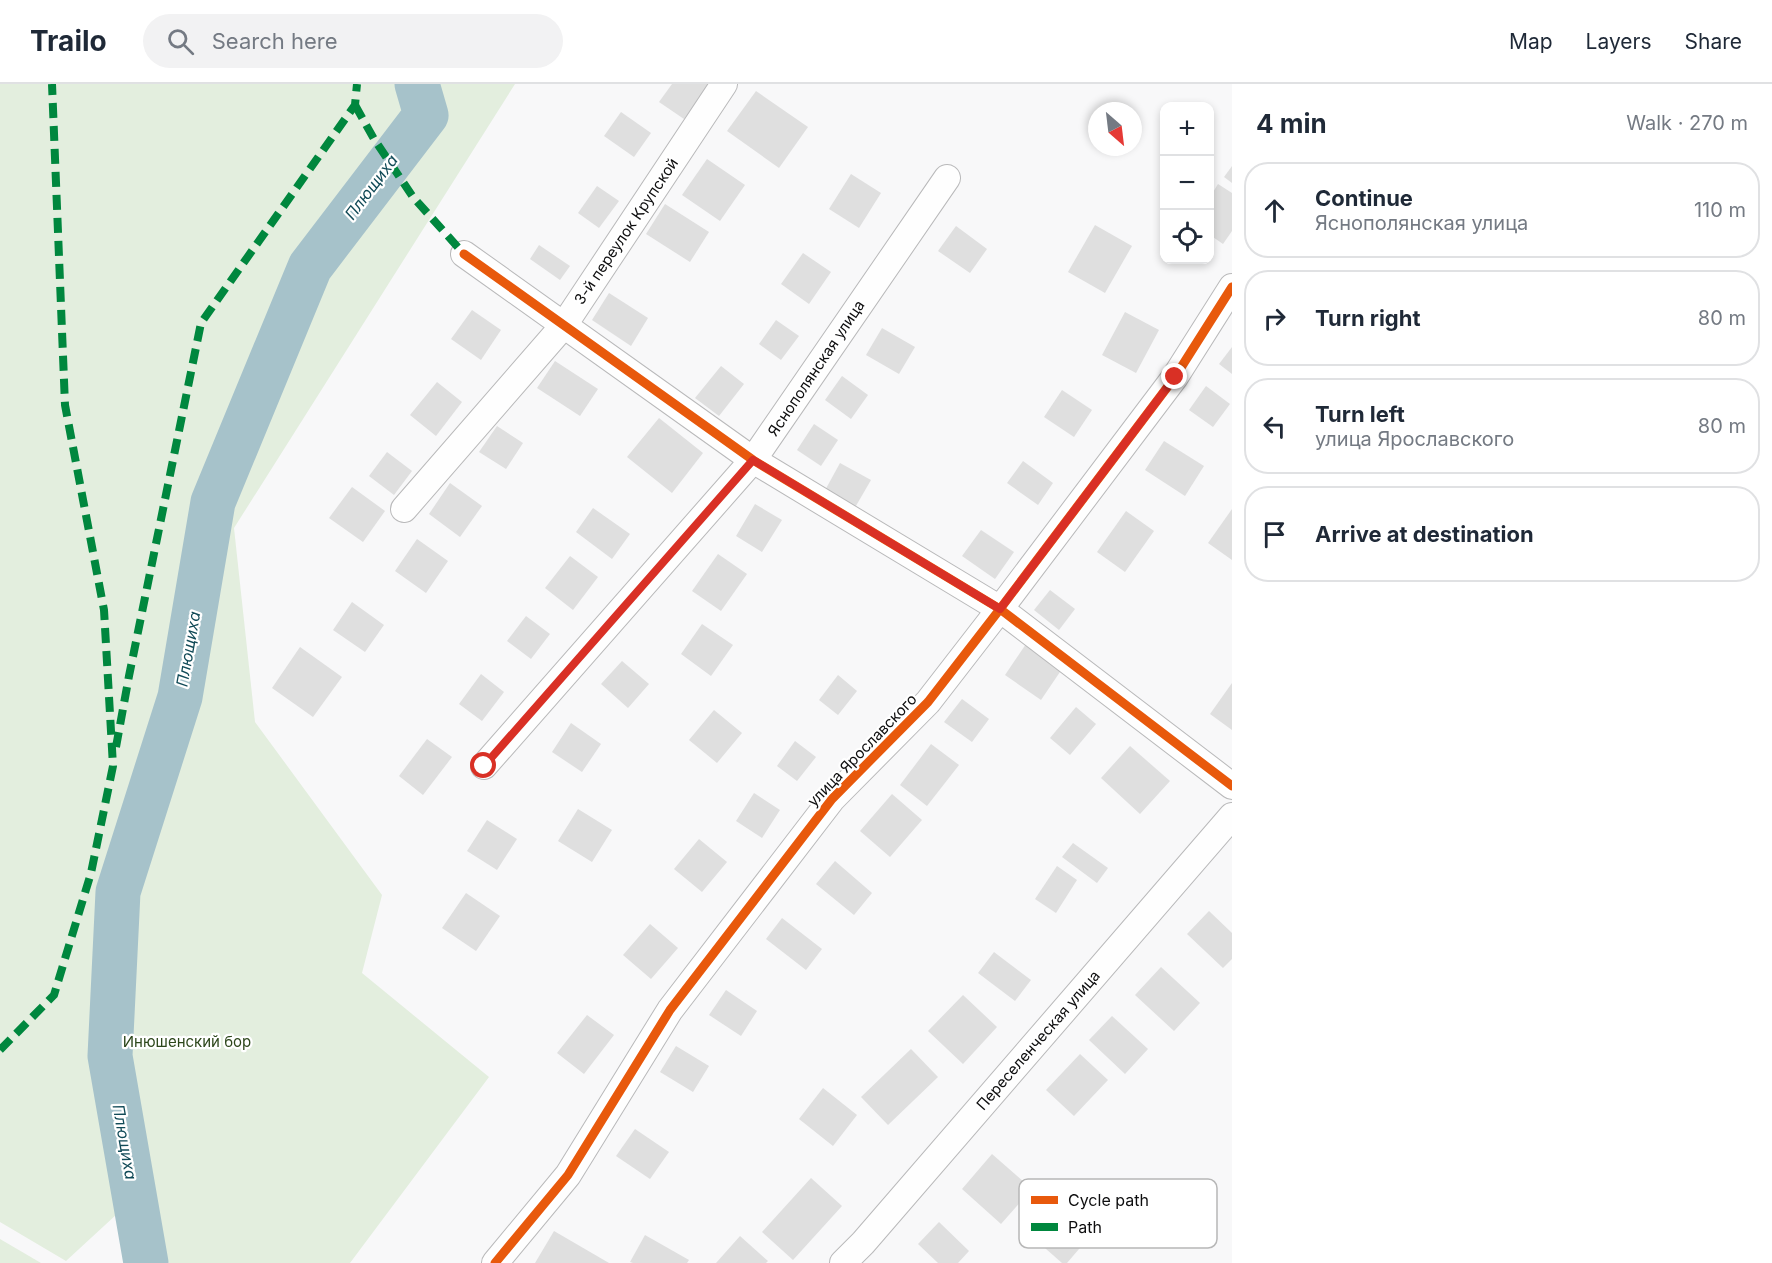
<!DOCTYPE html>
<html lang="en">
<head>
<meta charset="utf-8">
<style>
	:root { --surface:#fff; --page:#f2f2f3; --text:#1f2937; --muted:#747a83; --line:#e0e1e3 }
	body { margin:0; font-family:Inter,sans-serif; background:var(--page); color:var(--text) }
	.controls { position:absolute; right:18px; top:18px; display:grid; overflow:hidden; border-radius:12px; box-shadow:0 3px 9px #0003 }
	.controls button { width:54px; height:54px; display:grid; place-items:center; padding:0; border:0; border-bottom:2px solid var(--line); background:var(--surface); color:var(--text); font:30px sans-serif }
	.compass { position:absolute; left:1088px; top:18px; width:54px; height:54px; border-radius:50%; background:var(--surface); box-shadow:0 3px 9px #0003; rotate:152deg }
	.stop { position:absolute; width:18px; height:18px; margin:-14px; border:4px solid #d93025; border-radius:50%; background:#fff }
	.stop.end { background:#d93025; border-color:#fff; box-shadow:0 2px 6px #0008 }
	.list { margin:0; padding:0; list-style:none }
	h2 { display:flex; justify-content:space-between; align-items:center; height:78px; margin:0; padding:0 24px; font-size:26px }
	h2 small { font-size:20px; font-weight:400; color:var(--muted) }
	.list li { display:grid; grid-template-columns:39px 1fr auto; gap:18px; align-items:center; box-sizing:border-box; height:96px; margin:0 12px 12px; padding:0 12px; border:2px solid var(--line); border-radius:24px }
	.list b { display:block; font-size:22px; white-space:nowrap }
	.list p { margin:0; font-size:20px; white-space:nowrap; color:var(--muted) }
	.list em { font-size:20px; font-style:normal; color:var(--muted) }
	.icon { flex:none; width:33px; height:33px; fill:none; stroke:currentColor; stroke-width:2; stroke-linecap:round; stroke-linejoin:round }
	.map { position:relative; flex:none; width:1232px; height:1179px; overflow:hidden }
	header { display:flex; align-items:center; gap:36px; box-sizing:border-box; height:84px; padding:0 30px; background:var(--surface); border-bottom:2px solid var(--line) }
	header strong { font-size:28px }
	nav { display:flex; gap:33px; margin-inline-start:auto; font-size:21px }
	.search { width:420px; height:54px; background:var(--page); display:flex; align-items:center; gap:15px; box-sizing:border-box; padding:0 21px; border-radius:33px; color:var(--muted); font-size:22px }
	main { display:flex }
	aside { flex:1; background:var(--surface) }
	.map>svg:first-child { display:block }
</style>
</head>
<body>
<header>
<strong>Trailo</strong>
<div class="search"><svg class="icon" aria-label="search" viewBox="0 0 24 24"><circle cx="10" cy="10" r="6"/><path d="M15 15l6 6"/></svg>Search here</div>
<nav><a>Map</a><a>Layers</a><a>Share</a></nav>
</header>
<main>
<div class="map">
<svg width="1232" height="1179" viewBox="0 0 1232 1179">
	<rect width="100%" height="100%" fill="#f8f8f9"/>
	<g fill="#e3eede">
		<path d="M0,0H515L234,444L255,638L382,811L362,889L489,993L350,1179H169L117,1130L66,1177L0,1138Z"/>
		<path d="M0,1155L41,1179H0Z"/>
	</g>
	<g fill="none" stroke-linecap="round" stroke-linejoin="round">
		<path stroke="#a6c2ca" stroke-width="45" d="M146,1179L110,972L118,808L180,613L213,418L310,183L426,31L417,0"/>
	</g>
	<g fill="#dfdfdf">
		<path d="M672,0H710L684,35L659,18Z"/>
		<path d="M756,7L808,43L779,84L727,47Z"/>
		<path d="M621,28L651,49L634,73L604,52Z"/>
		<path d="M707,75L745,101L720,137L682,111Z"/>
		<path d="M1232,82V99L1224,93Z"/>
		<path d="M851,90L881,109L859,144L829,125Z"/>
		<path d="M1218,100L1232,109V147L1223,160L1210,151V113Z"/>
		<path d="M597,102L619,117L599,144L578,129Z"/>
		<path d="M665,120L709,148L690,178L646,150Z"/>
		<path d="M1095,141L1132,162L1105,209L1068,188Z"/>
		<path d="M956,142L987,165L970,189L938,167Z"/>
		<path d="M539,161L570,182L560,196L530,175Z"/>
		<path d="M803,169L831,188L809,220L781,200Z"/>
		<path d="M609,209L648,234L631,262L592,236Z"/>
		<path d="M472,226L501,246L481,276L451,255Z"/>
		<path d="M1125,228L1159,246L1136,289L1102,271Z"/>
		<path d="M776,236L799,252L781,276L759,260Z"/>
		<path d="M882,244L915,263L899,290L866,271Z"/>
		<path d="M1232,263V290L1219,280Z"/>
		<path d="M555,277L598,305L580,332L537,304Z"/>
		<path d="M721,282L744,300L719,332L695,314Z"/>
		<path d="M842,292L868,311L851,335L825,316Z"/>
		<path d="M437,298L462,318L436,352L410,331Z"/>
		<path d="M1206,302L1230,320L1213,343L1189,326Z"/>
		<path d="M1062,306L1092,326L1074,353L1044,333Z"/>
		<path d="M659,334L703,369L672,409L627,373Z"/>
		<path d="M814,340L838,356L821,382L797,366Z"/>
		<path d="M497,342L523,359L506,385L479,368Z"/>
		<path d="M1164,357L1204,382L1185,412L1145,386Z"/>
		<path d="M387,368L412,387L394,411L369,392Z"/>
		<path d="M1023,377L1053,399L1038,421L1007,399Z"/>
		<path d="M840,379L871,396L853,427L823,410Z"/>
		<path d="M450,399L482,422L460,453L429,430Z"/>
		<path d="M352,403L385,427L363,458L329,434Z"/>
		<path d="M755,420L782,436L762,468L736,452Z"/>
		<path d="M593,424L630,450L612,475L576,448Z"/>
		<path d="M1232,425V476L1208,459Z"/>
		<path d="M1126,427L1154,447L1125,488L1097,468Z"/>
		<path d="M981,446L1014,468L995,495L962,472Z"/>
		<path d="M417,455L448,477L426,509L395,487Z"/>
		<path d="M718,470L747,490L721,527L692,507Z"/>
		<path d="M570,472L598,493L573,526L545,504Z"/>
		<path d="M1050,506L1075,525L1059,546L1034,526Z"/>
		<path d="M352,518L384,541L365,568L333,546Z"/>
		<path d="M526,532L550,550L531,575L507,557Z"/>
		<path d="M702,540L733,561L711,592L681,570Z"/>
		<path d="M1026,560L1062,585L1041,616L1005,591Z"/>
		<path d="M300,563L342,593L313,633L272,604Z"/>
		<path d="M622,577L649,600L628,624L601,600Z"/>
		<path d="M481,590L504,608L482,637L459,620Z"/>
		<path d="M838,591L857,607L838,631L819,616Z"/>
		<path d="M1232,599V646L1210,630Z"/>
		<path d="M962,615L989,635L972,658L944,638Z"/>
		<path d="M1076,623L1096,640L1070,671L1050,654Z"/>
		<path d="M714,626L742,649L717,679L689,656Z"/>
		<path d="M571,639L601,660L582,688L552,668Z"/>
		<path d="M427,655L452,673L423,711L399,692Z"/>
		<path d="M795,657L816,673L797,697L777,682Z"/>
		<path d="M931,660L959,681L927,722L900,701Z"/>
		<path d="M1130,662L1170,697L1140,730L1101,694Z"/>
		<path d="M754,709L780,726L762,754L736,737Z"/>
		<path d="M892,710L922,736L890,773L860,747Z"/>
		<path d="M578,725L612,746L592,778L558,757Z"/>
		<path d="M487,736L517,755L497,786L467,767Z"/>
		<path d="M699,755L727,778L702,808L674,785Z"/>
		<path d="M1073,759L1108,784L1097,799L1062,773Z"/>
		<path d="M835,777L872,809L854,831L816,800Z"/>
		<path d="M1057,782L1077,796L1056,829L1035,815Z"/>
		<path d="M466,809L500,832L476,867L442,844Z"/>
		<path d="M1209,827L1232,849V875L1223,884L1187,850Z"/>
		<path d="M782,834L822,865L806,886L766,855Z"/>
		<path d="M650,840L678,864L651,895L623,871Z"/>
		<path d="M994,868L1031,896L1015,917L978,889Z"/>
		<path d="M1161,883L1200,919L1174,947L1135,911Z"/>
		<path d="M726,906L757,927L741,952L709,931Z"/>
		<path d="M963,911L997,943L963,980L928,947Z"/>
		<path d="M587,931L614,951L584,990L557,969Z"/>
		<path d="M1112,932L1148,965L1125,990L1089,956Z"/>
		<path d="M676,962L709,982L693,1008L660,988Z"/>
		<path d="M911,965L938,993L888,1041L861,1013Z"/>
		<path d="M1080,970L1108,996L1074,1032L1046,1006Z"/>
		<path d="M823,1004L857,1031L833,1062L799,1035Z"/>
		<path d="M635,1045L669,1068L650,1095L616,1072Z"/>
		<path d="M992,1070L1032,1105L1001,1140L962,1105Z"/>
		<path d="M811,1094L842,1122L793,1176L762,1148Z"/>
		<path d="M1050,1127L1085,1158L1067,1179H1062L1029,1150Z"/>
		<path d="M939,1138L969,1167L958,1179H938L918,1160Z"/>
		<path d="M554,1147L609,1179H535Z"/>
		<path d="M645,1151L689,1176L687,1179H633L630,1178Z"/>
		<path d="M740,1152L768,1177L766,1179H716Z"/>
	</g>
	<g fill="none" stroke-linecap="round" stroke-linejoin="round">
		<defs>
			<g id="street">
				<path d="M464,170L753,376L1000,525L1232,702"/>
				<path d="M404,425L564,241L724,0"/>
				<path d="M484,682L753,376L947,94"/>
				<path d="M495,1179L568,1091L670,926L832,715L928,618L1000,525L1175,293L1232,203"/>
				<path d="M843,1179L863,1159L1232,732"/>
			</g>
		</defs>
		<use href="#street" stroke="#b9b9ba" stroke-width="28"/>
		<use href="#street" stroke="#fefefe" stroke-width="26"/>
		<g stroke="#00873e" stroke-width="8" stroke-dasharray="15 8" stroke-linecap="butt">
			<path d="M355,21L374,55L413,113L464,170"/>
			<path d="M116,663L129,592L201,239L355,21L357,0"/>
			<path d="M0,966L54,911L91,789L113,682L104,526L65,321L52,0"/>
		</g>
		<defs>
			<g id="cycleway">
				<path d="M464,170L753,376L1000,525L1232,702"/>
				<path d="M495,1179L568,1091L670,926L832,715L928,618L1000,525L1175,293L1232,203"/>
			</g>
		</defs>
		<use href="#cycleway" stroke="#fff" stroke-width="13"/>
		<use href="#cycleway" stroke="#e8590c" stroke-width="9"/>
	</g>
	<g fill="none" stroke-linecap="round" stroke-linejoin="round">
		<path stroke="#d93025" stroke-width="8" d="M484,682L753,376L1000,525L1175,293"/>
	</g>
	<g text-anchor="middle" dominant-baseline="central" stroke-width="4.5" stroke-linejoin="round" paint-order="stroke">
		<g font-size="15" fill="#0e0e0f" stroke="#fff">
			<text transform="translate(626 147) rotate(-56)">3-й переулок Крупской</text>
			<text transform="translate(816 284) rotate(-56)">Яснополянская улица</text>
			<text transform="translate(862 666) rotate(-46)">улица Ярославского</text>
			<text transform="translate(1038 956) rotate(-49)">Переселенческая улица</text>
		</g>
		<g font-size="15" fill="#2d471b" stroke="#fff">
			<text x="187" y="957">Инюшенский бор</text>
		</g>
		<g font-size="16" font-style="italic" fill="#114a57" stroke="#fff">
			<text transform="translate(371 103) rotate(-53)">Плющиха</text>
			<text transform="translate(188 565) rotate(-80)">Плющиха</text>
			<text transform="translate(125 1058) rotate(80)">Плющиха</text>
		</g>
	</g>
	<rect x="1019" y="1095" width="198" height="69" rx="9" fill="#fff" stroke="#b7b7b7" stroke-width="1.5"/>
	<rect x="1031" y="1112" width="27" height="8" fill="#e8590c"/>
	<rect x="1031" y="1139" width="27" height="8" fill="#00873e"/>
	<g font-size="16" fill="#0e0e0f">
		<text x="1068" y="1122">Cycle path</text>
		<text x="1068" y="1149">Path</text>
	</g>
</svg>
<div class="controls">
<button>+</button>
<button>−</button>
<button><svg class="icon" aria-label="locate" viewBox="0 0 24 24"><circle cx="12" cy="12" r="6"/><path d="M12 2v4M12 18v4M2 12h4M18 12h4"/></svg></button>
</div>
<svg class="compass" viewBox="-18 -18 36 36"><path d="M0-13l5 13h-10z" fill="#e53935"/><path d="M0 13l5-13h-10z" fill="#747a83"/></svg>
<div class="stop" style="left:484px;top:682px"></div>
<div class="stop end" style="left:1175px;top:293px"></div>
</div>
<aside>
<h2>4 min<small>Walk · 270 m</small></h2>
<ul class="list">
<li><svg class="icon" aria-label="ahead" viewBox="0 0 24 24"><path d="M12 20V5M6 11l6-6 6 6"/></svg><div><b>Continue</b><p>Яснополянская улица</p></div><em>110 m</em></li>
<li><svg class="icon" aria-label="right" viewBox="0 0 24 24"><path d="M7 20v-9h11M14 6l5 5-5 5"/></svg><div><b>Turn right</b></div><em>80 m</em></li>
<li><svg class="icon" aria-label="left" viewBox="0 0 24 24"><path d="M17 20v-9H6M10 6l-5 5 5 5"/></svg><div><b>Turn left</b><p>улица Ярославского</p></div><em>80 m</em></li>
<li><svg class="icon" aria-label="arrive" viewBox="0 0 24 24"><path d="M6 21V4h12l-3 4 3 4H6"/></svg><div><b>Arrive at destination</b></div></li>
</ul>
</aside>
</main>
</body>
</html>
